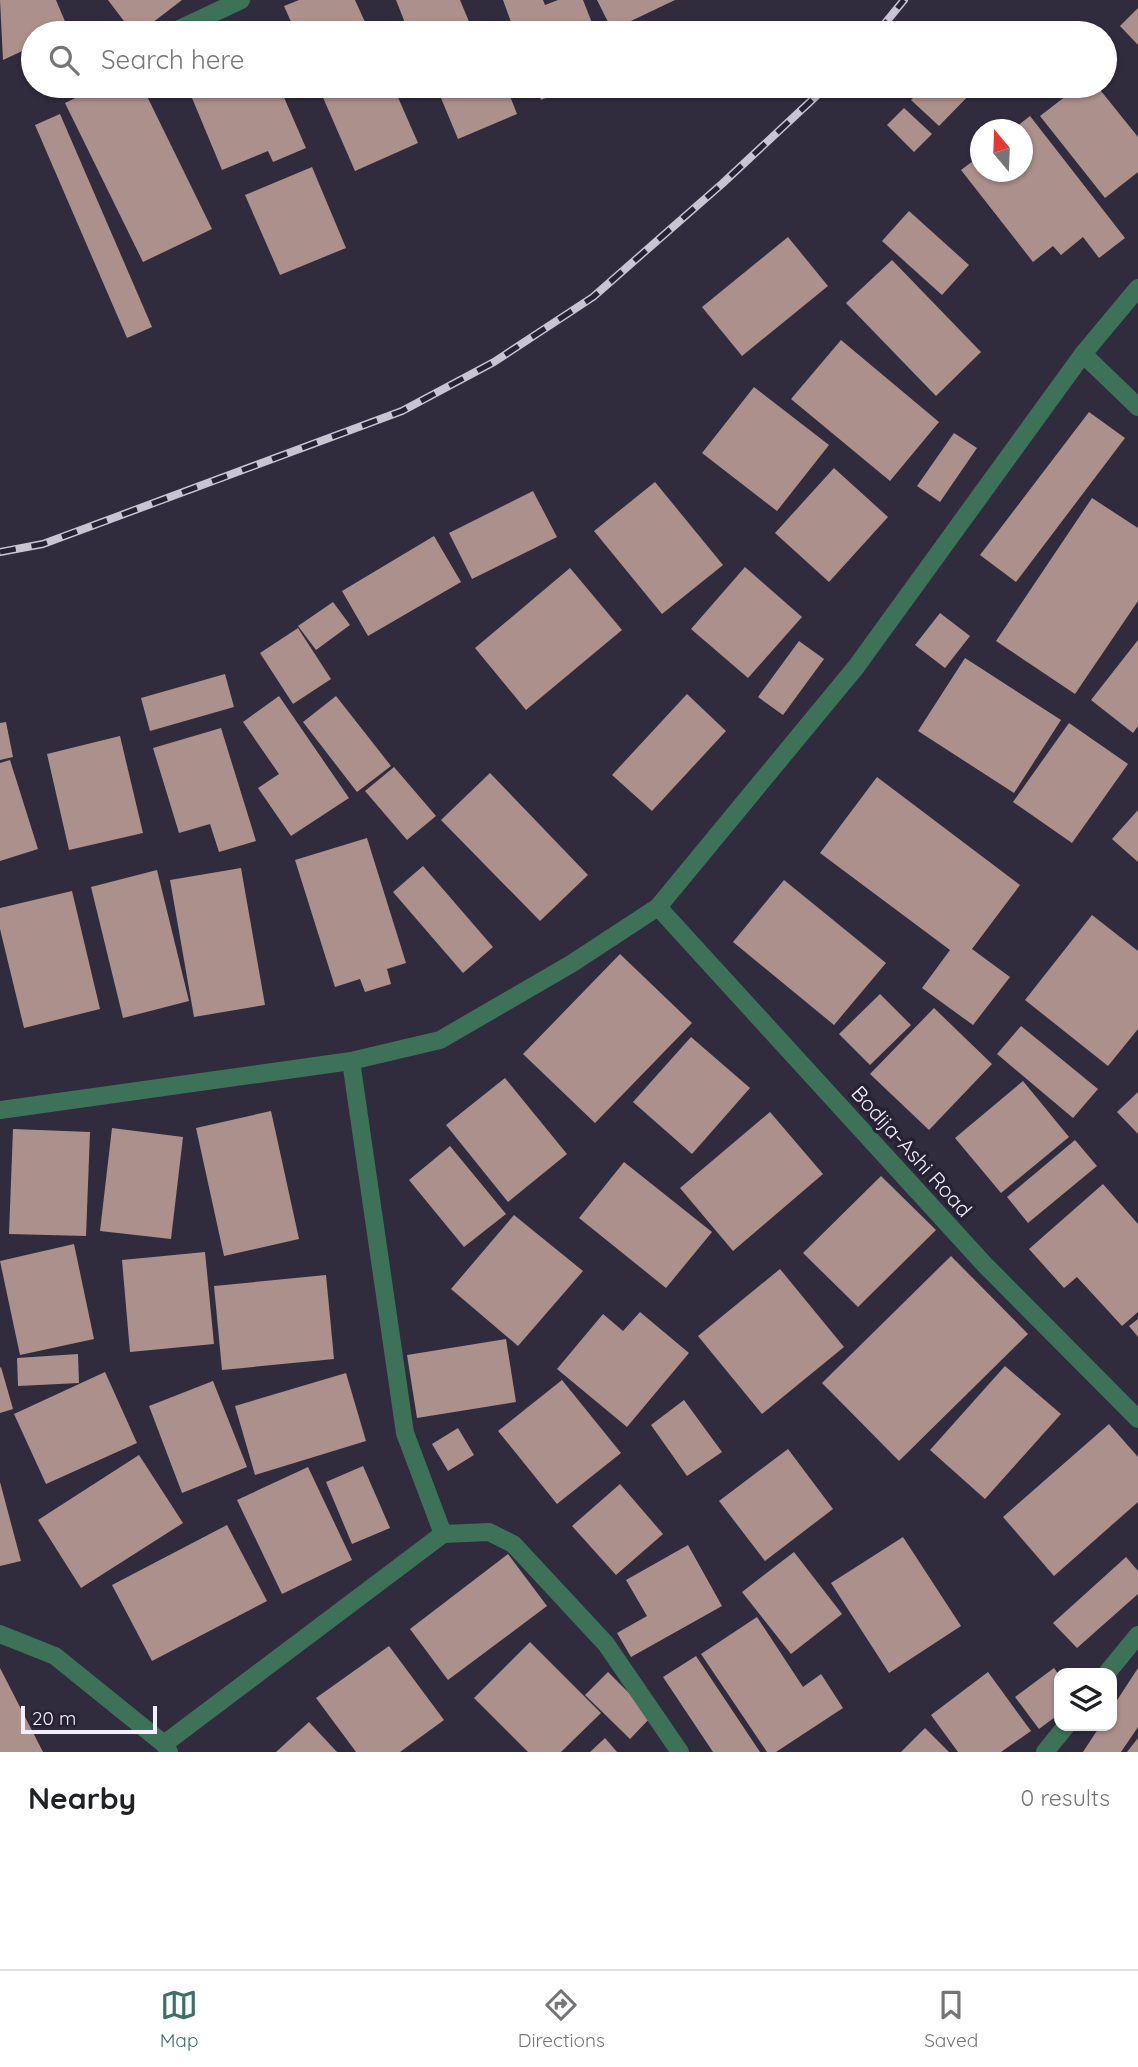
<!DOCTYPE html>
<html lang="en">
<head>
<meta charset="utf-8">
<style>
	:root { --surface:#fff; --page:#f2f2f2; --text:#202124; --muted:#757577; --line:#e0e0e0; --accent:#3b6f68 }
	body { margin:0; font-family:Quicksand,sans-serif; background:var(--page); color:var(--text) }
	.controls { position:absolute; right:21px; bottom:21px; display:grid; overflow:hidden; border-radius:14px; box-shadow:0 2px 5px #0004 }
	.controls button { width:63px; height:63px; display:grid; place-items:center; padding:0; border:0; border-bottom:2px solid var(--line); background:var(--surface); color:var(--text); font:35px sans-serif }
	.compass { position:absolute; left:970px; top:119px; width:63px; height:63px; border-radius:50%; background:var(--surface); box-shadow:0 2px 5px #0004; rotate:341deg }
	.scale { position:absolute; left:21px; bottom:18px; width:136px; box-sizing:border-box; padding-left:7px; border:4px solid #f2eefb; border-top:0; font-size:19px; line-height:24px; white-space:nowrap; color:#f2eefb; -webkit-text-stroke:5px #272134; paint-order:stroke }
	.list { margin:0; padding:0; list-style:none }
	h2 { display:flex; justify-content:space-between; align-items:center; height:91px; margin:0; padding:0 28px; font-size:30px }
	h2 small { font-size:23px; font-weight:400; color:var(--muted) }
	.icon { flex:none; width:38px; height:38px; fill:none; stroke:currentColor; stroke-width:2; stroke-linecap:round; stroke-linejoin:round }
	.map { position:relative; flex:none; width:1138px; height:1752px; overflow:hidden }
	.search { position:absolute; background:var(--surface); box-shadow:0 2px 5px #0004; left:21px; right:21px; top:21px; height:77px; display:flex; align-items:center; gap:18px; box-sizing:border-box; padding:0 24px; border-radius:38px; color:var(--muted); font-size:26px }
	.sheet { height:217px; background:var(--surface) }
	nav { display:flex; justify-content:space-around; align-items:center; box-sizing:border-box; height:98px; border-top:2px solid var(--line); background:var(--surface); font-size:19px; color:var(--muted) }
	nav a { display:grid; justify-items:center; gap:4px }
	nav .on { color:var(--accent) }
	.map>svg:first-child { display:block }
</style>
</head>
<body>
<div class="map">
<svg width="1138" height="1752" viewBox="0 0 1138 1752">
	<rect width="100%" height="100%" fill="#312b3e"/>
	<g fill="#ac908c">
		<path d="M0,0H56L69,31L33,33V46L3,60Z"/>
		<path d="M108,0H182L139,33H133Z"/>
		<path d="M299,0H355L370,33H296L284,6Z"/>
		<path d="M396,0H460L470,24L449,33H409Z"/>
		<path d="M503,0H543L545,5L558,0H583L596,33H515Z"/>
		<path d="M597,0H675L612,30Z"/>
		<path d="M1138,8V45L1120,26Z"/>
		<path d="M100,86H142L212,229L143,262L65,103Z"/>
		<path d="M187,86H279L306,148L273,162L268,151L222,170Z"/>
		<path d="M318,86H393L418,143L355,171Z"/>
		<path d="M436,86H506L517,114L458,139Z"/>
		<path d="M535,86H578L541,100Z"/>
		<path d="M925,86H978L939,126L911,100Z"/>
		<path d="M1079,86H1097L1138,137V172L1105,198L1040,116Z"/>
		<path d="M904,108L932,134L914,152L887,125Z"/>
		<path d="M60,114L152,327L127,338L35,125Z"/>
		<path d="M1030,116L1125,238L1099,258L1083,237L1061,255L1053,246L1033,262L961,170L981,155V172H1023V130H1012Z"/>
		<path d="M312,167L346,248L280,275L245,195Z"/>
		<path d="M909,211L969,265L942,295L882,241Z"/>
		<path d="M788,237L828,286L742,356L702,307Z"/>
		<path d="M892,260L981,352L936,396L846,303Z"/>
		<path d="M841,340L939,422L890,481L791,399Z"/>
		<path d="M754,387L829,445L777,511L702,453Z"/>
		<path d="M1089,412L1125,438L1016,582L980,555Z"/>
		<path d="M954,433L977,448L940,502L917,486Z"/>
		<path d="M834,468L888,517L829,582L775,533Z"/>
		<path d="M655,482L723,565L662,614L594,531Z"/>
		<path d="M533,491L557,537L472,579L449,533Z"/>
		<path d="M1092,498L1138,528V601L1075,694L996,641Z"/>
		<path d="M434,536L461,582L368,636L342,591Z"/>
		<path d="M745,567L802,617L748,678L691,629Z"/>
		<path d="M570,568L622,630L526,710L475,648Z"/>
		<path d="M333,602L350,625L316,650L298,626Z"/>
		<path d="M940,613L970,636L945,668L915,645Z"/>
		<path d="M298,628L331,679L293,704L260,653Z"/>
		<path d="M1138,640V726L1133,733L1091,700Z"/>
		<path d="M799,641L824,659L783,715L758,697Z"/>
		<path d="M965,658L1061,720L1014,793L918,731Z"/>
		<path d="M225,674L234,707L150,731L141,698Z"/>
		<path d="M687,694L726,731L652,811L612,775Z"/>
		<path d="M279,696L349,798L291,836L258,788L279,774L243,722Z"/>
		<path d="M336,696L391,766L357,792L303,722Z"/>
		<path d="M6,722L13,757L0,760V723Z"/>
		<path d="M1069,723L1128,764L1072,843L1013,802Z"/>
		<path d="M221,728L256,841L219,852L210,824L179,833L153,748Z"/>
		<path d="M120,736L143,833L69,850L47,754Z"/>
		<path d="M10,760L38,849L0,861V763Z"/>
		<path d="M394,767L436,816L407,840L365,791Z"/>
		<path d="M490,773L588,875L540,921L441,820Z"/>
		<path d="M877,777L1020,885L972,949L1010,977L973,1025L922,988L950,950L820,853Z"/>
		<path d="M1138,810V862L1112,839Z"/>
		<path d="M367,838L406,963L387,969L391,984L365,992L360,979L335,987L295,860Z"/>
		<path d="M423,866L493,947L463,973L393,892Z"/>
		<path d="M241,868L265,1005L194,1017L170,880Z"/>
		<path d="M157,870L189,1001L123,1018L91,887Z"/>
		<path d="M784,880L886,963L834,1025L733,942Z"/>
		<path d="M72,891L100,1009L24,1028L0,929V908Z"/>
		<path d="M1092,915L1138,951V1029L1108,1066L1025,1000Z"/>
		<path d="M620,954L692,1023L595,1123L523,1054Z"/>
		<path d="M880,994L911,1025L870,1065L839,1034Z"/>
		<path d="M934,1008L992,1064L929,1130L870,1074Z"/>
		<path d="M1021,1026L1098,1089L1073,1118L997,1054Z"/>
		<path d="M691,1037L750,1088L692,1154L633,1102Z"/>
		<path d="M505,1078L567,1154L508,1202L446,1125Z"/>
		<path d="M1023,1081L1069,1137L1001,1193L955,1138Z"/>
		<path d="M1138,1092V1134L1117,1112Z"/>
		<path d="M271,1111L299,1239L224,1256L196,1128Z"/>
		<path d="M770,1112L823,1174L733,1251L680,1188Z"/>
		<path d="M112,1128L183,1137L171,1239L100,1231Z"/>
		<path d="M13,1129L90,1132L86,1236L9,1234Z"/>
		<path d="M1075,1140L1097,1166L1028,1223L1007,1197Z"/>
		<path d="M450,1146L506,1214L464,1247L409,1180Z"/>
		<path d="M624,1162L712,1232L666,1288L579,1218Z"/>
		<path d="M881,1176L936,1230L858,1307L803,1253Z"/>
		<path d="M1103,1184L1138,1224V1312L1122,1326L1077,1277L1064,1288L1029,1249Z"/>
		<path d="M514,1215L583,1271L518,1346L451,1289Z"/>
		<path d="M74,1244L94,1339L20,1355L0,1261Z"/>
		<path d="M205,1252L214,1344L130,1352L122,1260Z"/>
		<path d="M951,1256L1028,1334L899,1461L822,1383Z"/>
		<path d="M780,1269L844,1347L762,1414L698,1336Z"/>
		<path d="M326,1275L334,1359L222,1370L214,1286Z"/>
		<path d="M640,1312L689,1353L627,1427L557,1369L603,1314L623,1331Z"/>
		<path d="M1138,1319V1337L1129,1326Z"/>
		<path d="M506,1339L516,1402L417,1418L407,1355Z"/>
		<path d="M78,1354L79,1383L18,1386L17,1358Z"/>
		<path d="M1005,1366L1061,1414L985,1499L930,1450Z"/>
		<path d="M1,1367L13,1409L0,1413V1368Z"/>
		<path d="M105,1372L137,1443L46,1484L14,1414Z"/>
		<path d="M346,1373L366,1441L255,1475L235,1406Z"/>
		<path d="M562,1380L621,1453L557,1504L498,1431Z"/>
		<path d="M213,1381L247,1467L182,1493L149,1406Z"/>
		<path d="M684,1400L722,1452L687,1476L651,1425Z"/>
		<path d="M1109,1424L1138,1457V1502L1054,1576L1003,1517Z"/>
		<path d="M458,1428L474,1455L448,1471L432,1444Z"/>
		<path d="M788,1449L833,1509L765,1561L719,1501Z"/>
		<path d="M139,1455L183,1523L81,1588L38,1520Z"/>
		<path d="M363,1466L390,1528L352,1544L326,1482Z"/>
		<path d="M308,1467L352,1560L282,1594L237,1500Z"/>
		<path d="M0,1482L21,1561L0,1566Z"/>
		<path d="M620,1484L663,1534L616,1575L572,1526Z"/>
		<path d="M227,1525L267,1601L152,1661L112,1585Z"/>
		<path d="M903,1537L961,1626L889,1673L831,1583Z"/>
		<path d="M688,1545L722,1606L631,1657L617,1633L647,1616L626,1580Z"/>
		<path d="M794,1552L842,1614L791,1654L742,1592Z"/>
		<path d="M508,1554L547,1606L448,1680L410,1629Z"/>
		<path d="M1126,1557L1138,1571V1594L1077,1648L1053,1623Z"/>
		<path d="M757,1617L803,1687L821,1674L843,1708L776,1752H767L701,1654Z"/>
		<path d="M530,1642L601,1713L561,1752H528L474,1698Z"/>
		<path d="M389,1646L444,1720L400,1752H356L316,1698Z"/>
		<path d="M696,1656L760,1752H713L663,1677Z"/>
		<path d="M0,1668L43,1752H0Z"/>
		<path d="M1054,1668L1059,1675V1714L1039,1729L1015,1697Z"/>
		<path d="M1138,1668V1727L1121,1752H1083L1100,1726H1112V1708Z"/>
		<path d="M608,1672L652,1716L630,1739L585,1695Z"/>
		<path d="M988,1672L1031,1731L1001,1752H958L931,1715Z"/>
		<path d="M309,1722L337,1752H276Z"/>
		<path d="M925,1728L949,1752H901Z"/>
		<path d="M605,1738L617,1752H590Z"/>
		<path d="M1138,1738V1752H1127Z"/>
	</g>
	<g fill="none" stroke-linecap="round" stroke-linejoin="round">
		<g stroke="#3d7259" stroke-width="18">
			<path d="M171,33L241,0"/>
			<path d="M1083,354L1138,407"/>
			<path d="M658,907L985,1265L1138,1419"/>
			<path d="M351,1061L405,1433L443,1534"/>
			<path d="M0,1110L351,1061L440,1040L571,964L658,907L856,667L1083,354L1138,288"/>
			<path d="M0,1634L55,1656L164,1744L169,1752"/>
			<path d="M1107,1673L1138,1635"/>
			<path d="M164,1744L443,1534L489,1532L513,1544L606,1644L680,1752"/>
			<path d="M1045,1752L1066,1726"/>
		</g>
		<defs>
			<g id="rail">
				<path d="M877,33L904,0"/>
				<path d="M0,552L43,544L402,411L494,362L593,297L723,183L827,86"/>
			</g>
		</defs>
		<use href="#rail" stroke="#c8c4d2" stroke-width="8"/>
		<use href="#rail" stroke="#272134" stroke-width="5" stroke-dasharray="16" stroke-linecap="butt"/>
	</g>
	<g text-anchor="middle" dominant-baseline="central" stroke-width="7" stroke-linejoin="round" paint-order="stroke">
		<g font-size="21" fill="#f2eefb" stroke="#272134">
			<text transform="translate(912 1151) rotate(48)">Bodija-Ashi Road</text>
		</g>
	</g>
</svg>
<div class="controls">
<button><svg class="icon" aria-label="layers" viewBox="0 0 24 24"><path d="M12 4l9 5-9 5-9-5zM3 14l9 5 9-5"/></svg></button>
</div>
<svg class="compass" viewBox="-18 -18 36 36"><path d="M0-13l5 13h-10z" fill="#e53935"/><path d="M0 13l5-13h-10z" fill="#757577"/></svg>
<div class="scale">20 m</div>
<div class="search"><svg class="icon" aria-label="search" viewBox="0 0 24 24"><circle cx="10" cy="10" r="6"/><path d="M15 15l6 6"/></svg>Search here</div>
</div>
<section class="sheet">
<h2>Nearby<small>0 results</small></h2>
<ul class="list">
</ul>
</section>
<nav>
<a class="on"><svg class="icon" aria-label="map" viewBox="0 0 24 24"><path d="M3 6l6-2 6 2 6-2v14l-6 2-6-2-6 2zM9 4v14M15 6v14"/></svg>Map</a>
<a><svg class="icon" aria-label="directions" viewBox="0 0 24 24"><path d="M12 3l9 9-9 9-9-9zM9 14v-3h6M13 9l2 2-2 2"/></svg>Directions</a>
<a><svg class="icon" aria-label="saved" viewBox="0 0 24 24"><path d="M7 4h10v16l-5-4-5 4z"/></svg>Saved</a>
</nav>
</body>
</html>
